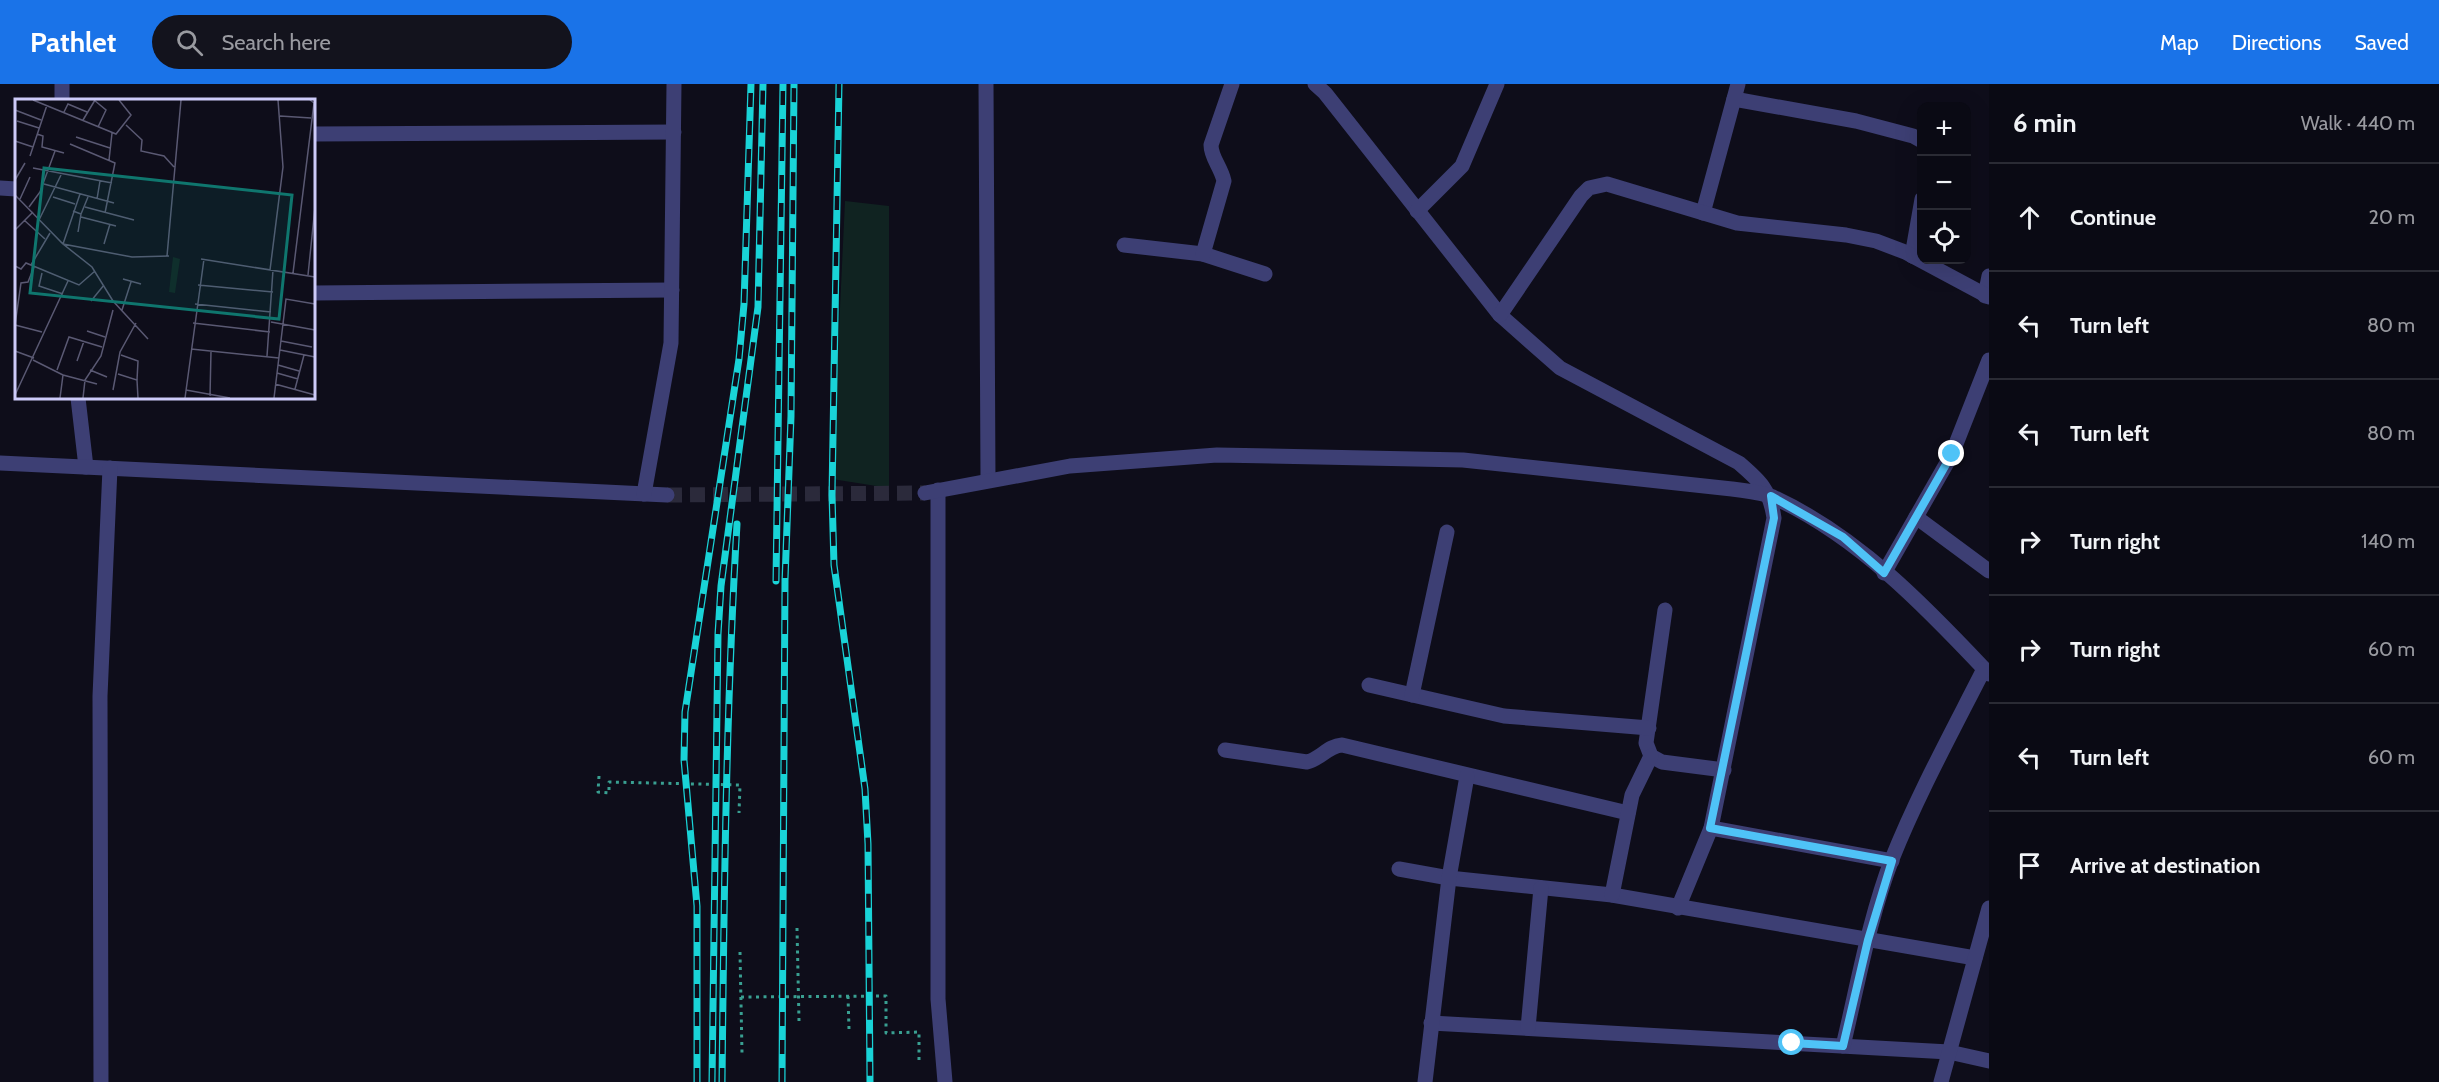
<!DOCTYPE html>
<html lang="en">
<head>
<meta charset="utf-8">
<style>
	:root { --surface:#0a0a14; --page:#13131d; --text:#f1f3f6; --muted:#999aa0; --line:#2a2b34; --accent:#1a73e8 }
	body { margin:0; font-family:Cabin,sans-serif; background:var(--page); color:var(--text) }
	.controls { position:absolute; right:18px; top:18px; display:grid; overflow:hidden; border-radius:12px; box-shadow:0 6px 24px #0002 }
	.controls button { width:54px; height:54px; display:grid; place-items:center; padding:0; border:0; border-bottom:2px solid var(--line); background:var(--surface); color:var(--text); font:30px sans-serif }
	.stop { position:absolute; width:18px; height:18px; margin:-14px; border:4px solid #4fc3f7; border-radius:50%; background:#fff }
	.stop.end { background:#4fc3f7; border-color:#fff; box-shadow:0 2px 6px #0008 }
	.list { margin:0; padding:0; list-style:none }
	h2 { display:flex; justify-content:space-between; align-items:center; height:78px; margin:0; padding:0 24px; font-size:26px }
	h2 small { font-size:20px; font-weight:400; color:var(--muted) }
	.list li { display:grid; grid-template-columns:39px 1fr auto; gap:18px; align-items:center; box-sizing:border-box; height:108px; padding:0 24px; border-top:2px solid var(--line) }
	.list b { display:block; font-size:22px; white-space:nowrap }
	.list em { font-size:20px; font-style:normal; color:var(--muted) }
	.icon { flex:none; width:33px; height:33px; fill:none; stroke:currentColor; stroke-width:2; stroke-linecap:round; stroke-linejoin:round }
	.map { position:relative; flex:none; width:1989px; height:998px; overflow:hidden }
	header { display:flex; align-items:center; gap:36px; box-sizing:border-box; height:84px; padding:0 30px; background:var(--accent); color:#fff }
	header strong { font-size:28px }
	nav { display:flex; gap:33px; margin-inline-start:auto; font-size:21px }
	.search { width:420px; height:54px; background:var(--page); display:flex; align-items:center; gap:15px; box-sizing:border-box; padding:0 21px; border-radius:33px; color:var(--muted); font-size:22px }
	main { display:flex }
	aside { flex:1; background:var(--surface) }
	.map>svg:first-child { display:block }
</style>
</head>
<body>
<header>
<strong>Pathlet</strong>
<div class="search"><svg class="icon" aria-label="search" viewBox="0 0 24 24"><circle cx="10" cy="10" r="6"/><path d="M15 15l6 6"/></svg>Search here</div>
<nav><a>Map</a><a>Directions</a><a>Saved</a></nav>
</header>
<main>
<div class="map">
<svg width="1989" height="998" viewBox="0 0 1989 998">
	<rect width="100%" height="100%" fill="#0e0d1a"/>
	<path fill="#102321" d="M845,117L889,122V404L832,395Z"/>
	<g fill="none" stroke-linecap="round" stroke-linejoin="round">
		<path stroke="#2b2a3b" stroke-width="15" stroke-dasharray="15 8" stroke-linecap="butt" d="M667,411L925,409"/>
		<g stroke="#399f91" stroke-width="3" stroke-dasharray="3 4.5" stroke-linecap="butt">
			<path d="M599,692L598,708L609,709V698L740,701L739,729"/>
			<path d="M797,844L799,937"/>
			<path d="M740,868L742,969"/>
			<path d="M848,912L849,945"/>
			<path d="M741,913L886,912V949L919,948V977"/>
		</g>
		<g stroke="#3d3f74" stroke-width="15">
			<path d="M62,0V16"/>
			<path d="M986,0L988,395"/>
			<path d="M1315,0L1325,9L1500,231L1560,284L1739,379C1760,397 1770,406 1774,434L1711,744L1678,824"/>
			<path d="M1734,15L1856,37L1913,52L1922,57"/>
			<path d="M314,50L674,48"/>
			<path d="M0,104L16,105"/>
			<path d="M1417,127L1462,82L1497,0"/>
			<path d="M1703,129L1738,0"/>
			<path d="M1124,161L1203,170L1265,190"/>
			<path d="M1203,170L1224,97C1221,83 1211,74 1211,61L1232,0"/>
			<path d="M1912,172L1922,115"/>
			<path d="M314,209L672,206"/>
			<path d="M1985,212L1989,192"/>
			<path d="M1500,231L1581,112L1589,104L1607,100L1737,139L1846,151L1876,157L1905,168L1989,213"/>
			<path d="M78,314L86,383"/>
			<path d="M0,379L667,411"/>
			<path d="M938,406V915L945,998"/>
			<path d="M925,409L1070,382L1217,371L1463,376L1732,405C1745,407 1761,408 1773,413C1858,452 1926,523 1989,590"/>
			<path d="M644,410L671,259L674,0"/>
			<path d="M1916,433L1989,487"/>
			<path d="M1884,489L1952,370L1989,276"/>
			<path d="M1665,526L1646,659L1651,672L1662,678L1724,686"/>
			<path d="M1369,601L1504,632L1649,644"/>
			<path d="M1412,611L1447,448"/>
			<path d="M1225,666L1307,678C1320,675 1328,662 1342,661L1628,729"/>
			<path d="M1711,744L1892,777"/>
			<path d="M1399,785L1449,794L1612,811L1975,874"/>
			<path d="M1612,811L1632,711L1651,672"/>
			<path d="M1431,939L1949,968L1989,977"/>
			<path d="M1528,944L1541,804"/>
			<path d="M1843,962C1858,900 1869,835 1892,775C1918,710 1952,648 1984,585"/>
			<path d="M101,998L100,612L110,384"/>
			<path d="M1425,998L1449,794L1467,692"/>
			<path d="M1941,998L1989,824"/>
		</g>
		<defs>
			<g id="rail">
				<path d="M839,0L832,411L834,481L865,705L868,760L870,998"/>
				<path d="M776,497L783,0"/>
				<path d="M697,998V822L684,676L685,628L739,275L744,220L751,0"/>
				<path d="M712,998L718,550L721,502L758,223L763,0"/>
				<path d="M722,998C724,812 726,626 737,440"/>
				<path d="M782,998L785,496L791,332L794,0"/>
			</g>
		</defs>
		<use href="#rail" stroke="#19d3d7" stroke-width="7"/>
		<use href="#rail" stroke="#0e0d1a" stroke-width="4.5" stroke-dasharray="14" stroke-linecap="butt"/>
	</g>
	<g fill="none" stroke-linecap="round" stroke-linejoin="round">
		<path stroke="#4fc3f7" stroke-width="8" d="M1792,959L1843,962L1868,856L1892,777L1710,744L1774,434L1771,412L1843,453L1884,489L1952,370"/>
	</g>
	<g transform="translate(15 15)">
		<rect width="300" height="300" fill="#0e0d1a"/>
		<path d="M158,158L165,160L160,194L154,193Z" fill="#102321"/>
		<path fill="none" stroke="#5a5973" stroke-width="1.5" d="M18,1L101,35L116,16L104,1M79,1L91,11L83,28M0,11L26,21M49,13L53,5L72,13M265,17L296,19M68,21L80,1M2,22L24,29M111,26L127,41L126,52L149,57L159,68M22,35L28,37L27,48L49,54M61,38L95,49M0,42L18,48M55,45L100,64L90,114M15,57L32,6M94,61L97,34M18,69L97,84M0,81L10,64M29,85L99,104M65,95L48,145L77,168L98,202L133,240M0,96L48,145L117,158L154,157M38,98L60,105M5,100L15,78M82,100L85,82M14,108L25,93L40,52M70,108L119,121M58,112L66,115L63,133M66,115L73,98M66,118L101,127M9,121L30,140M24,121L46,76M0,131L18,113M89,145L95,125M152,157L166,1M186,160L300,178M16,166L35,134M0,167L6,170L11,164L64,186L80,172M255,171L268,68L263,1M27,174L24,187L48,195M278,174L299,4L295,1M293,176L300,108M108,180L126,185M183,186L258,193M76,202L89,186M180,205L256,213M107,211L116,183M256,223L300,231M178,224L255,233M0,226L6,184L13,183L19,168M0,226L27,233M72,232L90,238M266,242L297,248M176,250L264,259M265,251L300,258M0,252L19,259M106,256L123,262L122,281M252,257L258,171M18,261L48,276L45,299M62,262L69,242M263,266L284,272M42,271L54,238L87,248M75,271L92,278M262,274L283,280M103,275L122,281L123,299M48,276L82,285M260,285L300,296M280,290L289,256M98,291L105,253L121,224M171,291L215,299M0,296L53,182M195,297L196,252M68,299L70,281L86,257L98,211M170,299L189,160M259,299L271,200L300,205"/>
		<path fill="#0f766e" fill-opacity="0.15" stroke="#0f766e" stroke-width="3" d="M29,69L277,96L264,220L15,194Z"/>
		<rect width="300" height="300" fill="none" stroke="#cdcbf9" stroke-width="3"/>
	</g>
</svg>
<div class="controls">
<button>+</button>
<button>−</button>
<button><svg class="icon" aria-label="locate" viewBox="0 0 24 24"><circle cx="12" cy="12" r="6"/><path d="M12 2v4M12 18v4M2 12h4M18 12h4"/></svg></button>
</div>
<div class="stop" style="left:1792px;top:959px"></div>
<div class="stop end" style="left:1952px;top:370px"></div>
</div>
<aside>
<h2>6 min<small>Walk · 440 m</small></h2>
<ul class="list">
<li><svg class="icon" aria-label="ahead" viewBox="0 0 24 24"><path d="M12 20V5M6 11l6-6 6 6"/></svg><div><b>Continue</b></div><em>20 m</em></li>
<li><svg class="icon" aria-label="left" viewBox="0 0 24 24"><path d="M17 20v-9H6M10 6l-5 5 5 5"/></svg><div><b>Turn left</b></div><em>80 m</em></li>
<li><svg class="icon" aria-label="left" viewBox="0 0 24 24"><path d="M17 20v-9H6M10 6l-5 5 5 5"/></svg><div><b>Turn left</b></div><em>80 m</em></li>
<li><svg class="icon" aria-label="right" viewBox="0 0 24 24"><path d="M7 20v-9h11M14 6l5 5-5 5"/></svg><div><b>Turn right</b></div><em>140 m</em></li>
<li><svg class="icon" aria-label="right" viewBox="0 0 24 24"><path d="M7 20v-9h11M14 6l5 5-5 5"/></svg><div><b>Turn right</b></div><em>60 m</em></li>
<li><svg class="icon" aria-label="left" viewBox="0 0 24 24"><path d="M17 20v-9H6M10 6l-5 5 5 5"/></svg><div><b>Turn left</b></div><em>60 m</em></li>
<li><svg class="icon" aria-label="arrive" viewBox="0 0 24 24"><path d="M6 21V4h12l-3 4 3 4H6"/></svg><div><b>Arrive at destination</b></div></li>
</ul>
</aside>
</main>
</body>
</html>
